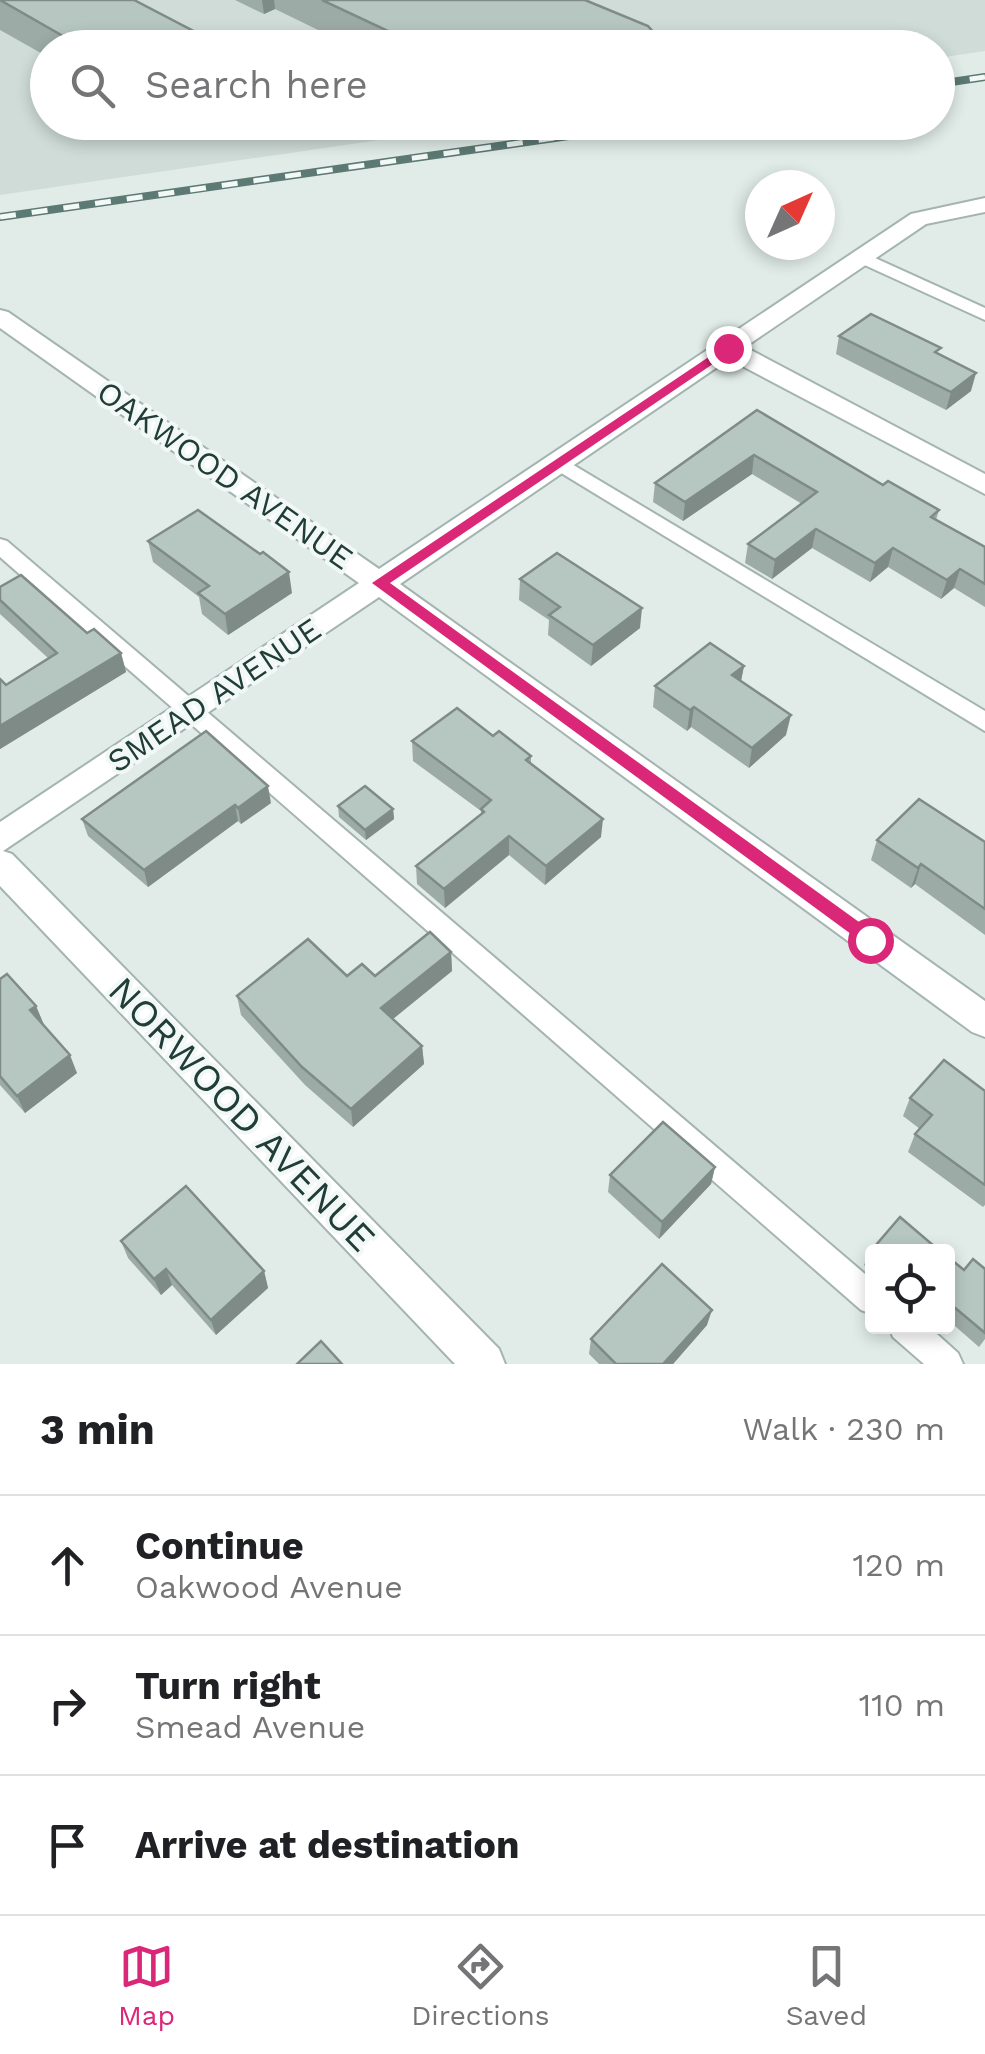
<!DOCTYPE html>
<html lang="en">
<head>
<meta charset="utf-8">
<style>
	:root { --surface:#fff; --page:#f6f6f6; --text:#202124; --muted:#757577; --line:#e0e0e0; --accent:#db2777 }
	body { margin:0; font-family:"Work Sans",sans-serif; background:var(--page); color:var(--text) }
	.controls { position:absolute; right:30px; bottom:30px; display:grid; overflow:hidden; border-radius:10px; box-shadow:0 5px 15px #0003 }
	.controls button { width:90px; height:90px; display:grid; place-items:center; padding:0; border:0; border-bottom:2px solid var(--line); background:var(--surface); color:var(--text); font:50px sans-serif }
	.compass { position:absolute; left:745px; top:170px; width:90px; height:90px; border-radius:50%; background:var(--surface); box-shadow:0 5px 15px #0003; rotate:45deg }
	.stop { position:absolute; width:30px; height:30px; margin:-22px; border:8px solid #db2777; border-radius:50%; background:#fff }
	.stop.end { background:#db2777; border-color:#fff; box-shadow:0 2px 10px #0008 }
	.list { margin:0; padding:0; list-style:none }
	h2 { display:flex; justify-content:space-between; align-items:center; height:130px; margin:0; padding:0 40px; font-size:42px }
	h2 small { font-size:32px; font-weight:400; color:var(--muted) }
	.list li { display:grid; grid-template-columns:65px 1fr auto; gap:30px; align-items:center; box-sizing:border-box; height:140px; padding:0 40px; border-top:2px solid var(--line) }
	.list b { display:block; font-size:38px; white-space:nowrap }
	.list p { margin:0; font-size:32px; white-space:nowrap; color:var(--muted) }
	.list em { font-size:32px; font-style:normal; color:var(--muted) }
	.icon { flex:none; width:55px; height:55px; fill:none; stroke:currentColor; stroke-width:2; stroke-linecap:round; stroke-linejoin:round }
	.map { position:relative; flex:none; width:985px; height:1364px; overflow:hidden }
	.search { position:absolute; background:var(--surface); box-shadow:0 5px 15px #0003; left:30px; right:30px; top:30px; height:110px; display:flex; align-items:center; gap:25px; box-sizing:border-box; padding:0 35px; border-radius:55px; color:var(--muted); font-size:38px }
	.sheet { height:550px; background:var(--surface) }
	nav { display:flex; justify-content:space-around; align-items:center; box-sizing:border-box; height:140px; border-top:2px solid var(--line); background:var(--surface); font-size:28px; color:var(--muted) }
	nav a { display:grid; justify-items:center; gap:5px }
	nav .on { color:var(--accent) }
	.map>svg:first-child { display:block }
</style>
</head>
<body>
<div class="map">
<svg width="985" height="1364" viewBox="0 0 985 1364">
	<rect width="100%" height="100%" fill="#e1ece8"/>
	<path fill="#cfdcd7" d="M0,0H985V51L938,58V48H48V122L496,123L0,195Z"/>
	<g fill="none" stroke-linecap="round" stroke-linejoin="round">
		<defs>
			<g id="service">
				<path d="M864,253L985,308V320L858,262V254Z"/>
				<path d="M560,457L985,711V731L553,468L550,463L553,458Z"/>
				<path d="M0,539L7,541L872,1280V1314L861,1310L0,557Z"/>
				<path d="M889,1326H928L958,1353L963,1364H924L893,1337Z"/>
			</g>
			<path id="minor" d="M985,198V212L926,224L745,347L985,474V494L729,359L400,584L985,1001V1037L972,1032L379,597L3,851L12,854L499,1349L505,1364H455L0,886V822L359,583L0,328V310L8,312L379,569L911,214Z"/>
		</defs>
		<use href="#service" stroke="#a4b4b0" stroke-width="4"/>
		<use href="#minor" stroke="#a4b4b0" stroke-width="4"/>
		<use href="#service" fill="#fff" fill-rule="evenodd"/>
		<use href="#minor" fill="#fff" fill-rule="evenodd"/>
		<defs>
			<g id="rail">
				<path d="M938,84L985,77"/>
				<path d="M0,217L667,122"/>
			</g>
		</defs>
		<use href="#rail" stroke="#5c7973" stroke-width="8"/>
		<use href="#rail" stroke="#f2f8f6" stroke-width="5" stroke-dasharray="16" stroke-linecap="butt"/>
	</g>
	<g fill="#9daba6">
		<path d="M0,0L201,35L203,48H48V57L0,30Z"/>
		<path d="M235,0H585L667,48H355L275,9L264,14Z"/>
		<path d="M839,336L939,354L971,391L946,410L836,354Z"/>
		<path d="M757,410L883,485L939,510L936,520L985,547V607L954,588L941,599L888,567L870,582L812,548L772,579L745,563L748,544L802,504L752,474L683,521L653,502L655,483Z"/>
		<path d="M148,541L292,593L228,635L202,614L199,597L153,562Z"/>
		<path d="M520,579L640,628L591,666L548,635L549,620L519,600Z"/>
		<path d="M0,587L121,653L126,672L0,749V679L6,685L48,658L0,614Z"/>
		<path d="M744,666L741,681L786,735L749,768L691,727L687,731L653,707L655,686Z"/>
		<path d="M493,736L531,756V764L601,837L545,885L509,855L445,908L417,884L416,866L481,815V811L413,761L412,741Z"/>
		<path d="M271,803L241,824L238,821L148,887L88,836L82,819Z"/>
		<path d="M338,806L393,809L394,819L366,840L339,817Z"/>
		<path d="M877,840L985,842V935L915,884L911,888L871,860Z"/>
		<path d="M451,952L452,971L393,1019L422,1046L424,1064L353,1127L305,1085L241,1015L237,996L347,976H375Z"/>
		<path d="M0,979L36,1006L44,1025L77,1073L25,1113L0,1085Z"/>
		<path d="M985,1091V1205L983,1207L908,1152L915,1134L920,1129L903,1116L910,1098Z"/>
		<path d="M715,1167L711,1184L659,1239L608,1192L610,1175Z"/>
		<path d="M121,1241L264,1271L268,1288L216,1335L172,1285L161,1295L128,1258Z"/>
		<path d="M870,1252H872V1271L864,1265Z"/>
		<path d="M948,1257L964,1270L985,1269V1339L979,1347L948,1320Z"/>
		<path d="M707,1325L673,1364H599L589,1354L591,1339Z"/>
	</g>
	<g fill="#7f8b87">
		<path d="M262,0H274L275,9L264,14Z"/>
		<path d="M201,35L203,48H172Z"/>
		<path d="M489,41V48H476Z"/>
		<path d="M976,373L971,391L946,410L951,392Z"/>
		<path d="M754,455L752,474L683,521L685,502Z"/>
		<path d="M816,529L812,548L772,579L775,560Z"/>
		<path d="M893,548L888,567L870,582L875,563Z"/>
		<path d="M960,569L954,588L941,599L947,580Z"/>
		<path d="M289,572L292,593L228,635L225,614Z"/>
		<path d="M642,608L640,628L591,666L593,645Z"/>
		<path d="M121,653L126,672L0,749V726Z"/>
		<path d="M744,666L740,686L732,675Z"/>
		<path d="M694,707L691,727L687,731L690,710Z"/>
		<path d="M791,715L786,735L749,768L752,748Z"/>
		<path d="M268,786L271,803L241,824L238,808Z"/>
		<path d="M235,805L238,821L148,887L144,870Z"/>
		<path d="M393,809L394,819L366,840L365,830Z"/>
		<path d="M603,819L601,837L545,885L546,866Z"/>
		<path d="M509,836V855L445,908L444,889Z"/>
		<path d="M921,864L915,884L911,888L918,868Z"/>
		<path d="M451,952L452,971L383,1027L381,1008Z"/>
		<path d="M36,1006L44,1025L30,1010Z"/>
		<path d="M422,1046L424,1064L353,1127L351,1109Z"/>
		<path d="M70,1055L77,1073L25,1113L17,1096Z"/>
		<path d="M715,1167L711,1184L659,1239L662,1222Z"/>
		<path d="M166,1269L172,1285L161,1295L154,1279Z"/>
		<path d="M264,1271L268,1288L216,1335L211,1320Z"/>
		<path d="M712,1310L707,1325L673,1364H663Z"/>
	</g>
	<g fill="#b6c7c1" stroke="#7f8b87" stroke-width="2.5">
		<path d="M0,0H134L201,35L172,48H84Z"/>
		<path d="M322,0H585L648,26L667,48H494L489,41L476,48H424Z"/>
		<path d="M871,314L941,348L935,352L976,373L951,392L839,336Z"/>
		<path d="M757,410L883,485L888,481L939,510L931,517L985,547V584L960,569L947,580L893,548L875,563L816,529L775,560L748,544L817,492L754,455L685,502L655,483Z"/>
		<path d="M198,510L260,554L263,552L289,572L225,614L198,593L209,586L148,541Z"/>
		<path d="M557,553L642,608L593,645L549,615L560,607L520,579Z"/>
		<path d="M21,575L87,633L94,629L121,653L0,726V679L6,685L57,653L0,600V587Z"/>
		<path d="M710,643L744,666L732,675L791,715L752,748L694,707L690,710L655,686Z"/>
		<path d="M457,708L493,736L499,731L531,756L526,760L603,819L546,866L509,836L444,889L416,866L484,812L481,809L491,800L412,741Z"/>
		<path d="M206,731L268,786L238,808L235,805L144,870L82,819Z"/>
		<path d="M365,786L393,809L365,830L338,806Z"/>
		<path d="M919,799L985,842V909L921,864L918,868L877,840Z"/>
		<path d="M430,932L451,952L381,1008L422,1046L351,1109L302,1067L237,996L308,939L347,976L362,964L375,976Z"/>
		<path d="M7,974L36,1006L30,1010L70,1055L17,1096L0,1076V979Z"/>
		<path d="M944,1060L985,1091V1185L915,1134L932,1115L910,1098Z"/>
		<path d="M663,1122L715,1167L662,1222L610,1175Z"/>
		<path d="M186,1186L264,1271L211,1320L166,1269L154,1279L121,1241Z"/>
		<path d="M900,1217L941,1252H872V1254L870,1252Z"/>
		<path d="M948,1257L964,1270L973,1259L985,1269V1333L948,1302Z"/>
		<path d="M662,1264L712,1310L663,1364H616L591,1339Z"/>
		<path d="M321,1341L342,1364H297Z"/>
	</g>
	<path fill="#db2777" d="M728,344L734,348L732,351L390,583L877,935V946L870,948L372,583Z"/>
	<g text-anchor="middle" dominant-baseline="central" stroke-width="8" stroke-linejoin="round" paint-order="stroke">
		<g font-size="32" fill="#213d38" stroke="#f2f8f6">
			<text transform="translate(225 475) rotate(35)">OAKWOOD AVENUE</text>
			<text transform="translate(214 695) rotate(-34)">SMEAD AVENUE</text>
		</g>
		<g font-size="38" fill="#213d38" stroke="#f2f8f6">
			<text transform="translate(242 1114) rotate(46)">NORWOOD AVENUE</text>
		</g>
	</g>
</svg>
<div class="controls">
<button><svg class="icon" aria-label="locate" viewBox="0 0 24 24"><circle cx="12" cy="12" r="6"/><path d="M12 2v4M12 18v4M2 12h4M18 12h4"/></svg></button>
</div>
<svg class="compass" viewBox="-18 -18 36 36"><path d="M0-13l5 13h-10z" fill="#e53935"/><path d="M0 13l5-13h-10z" fill="#757577"/></svg>
<div class="stop" style="left:870px;top:940px"></div>
<div class="stop end" style="left:728px;top:348px"></div>
<div class="search"><svg class="icon" aria-label="search" viewBox="0 0 24 24"><circle cx="10" cy="10" r="6"/><path d="M15 15l6 6"/></svg>Search here</div>
</div>
<section class="sheet">
<h2>3 min<small>Walk · 230 m</small></h2>
<ul class="list">
<li><svg class="icon" aria-label="ahead" viewBox="0 0 24 24"><path d="M12 20V5M6 11l6-6 6 6"/></svg><div><b>Continue</b><p>Oakwood Avenue</p></div><em>120 m</em></li>
<li><svg class="icon" aria-label="right" viewBox="0 0 24 24"><path d="M7 20v-9h11M14 6l5 5-5 5"/></svg><div><b>Turn right</b><p>Smead Avenue</p></div><em>110 m</em></li>
<li><svg class="icon" aria-label="arrive" viewBox="0 0 24 24"><path d="M6 21V4h12l-3 4 3 4H6"/></svg><div><b>Arrive at destination</b></div></li>
</ul>
</section>
<nav>
<a class="on"><svg class="icon" aria-label="map" viewBox="0 0 24 24"><path d="M3 6l6-2 6 2 6-2v14l-6 2-6-2-6 2zM9 4v14M15 6v14"/></svg>Map</a>
<a><svg class="icon" aria-label="directions" viewBox="0 0 24 24"><path d="M12 3l9 9-9 9-9-9zM9 14v-3h6M13 9l2 2-2 2"/></svg>Directions</a>
<a><svg class="icon" aria-label="saved" viewBox="0 0 24 24"><path d="M7 4h10v16l-5-4-5 4z"/></svg>Saved</a>
</nav>
</body>
</html>
